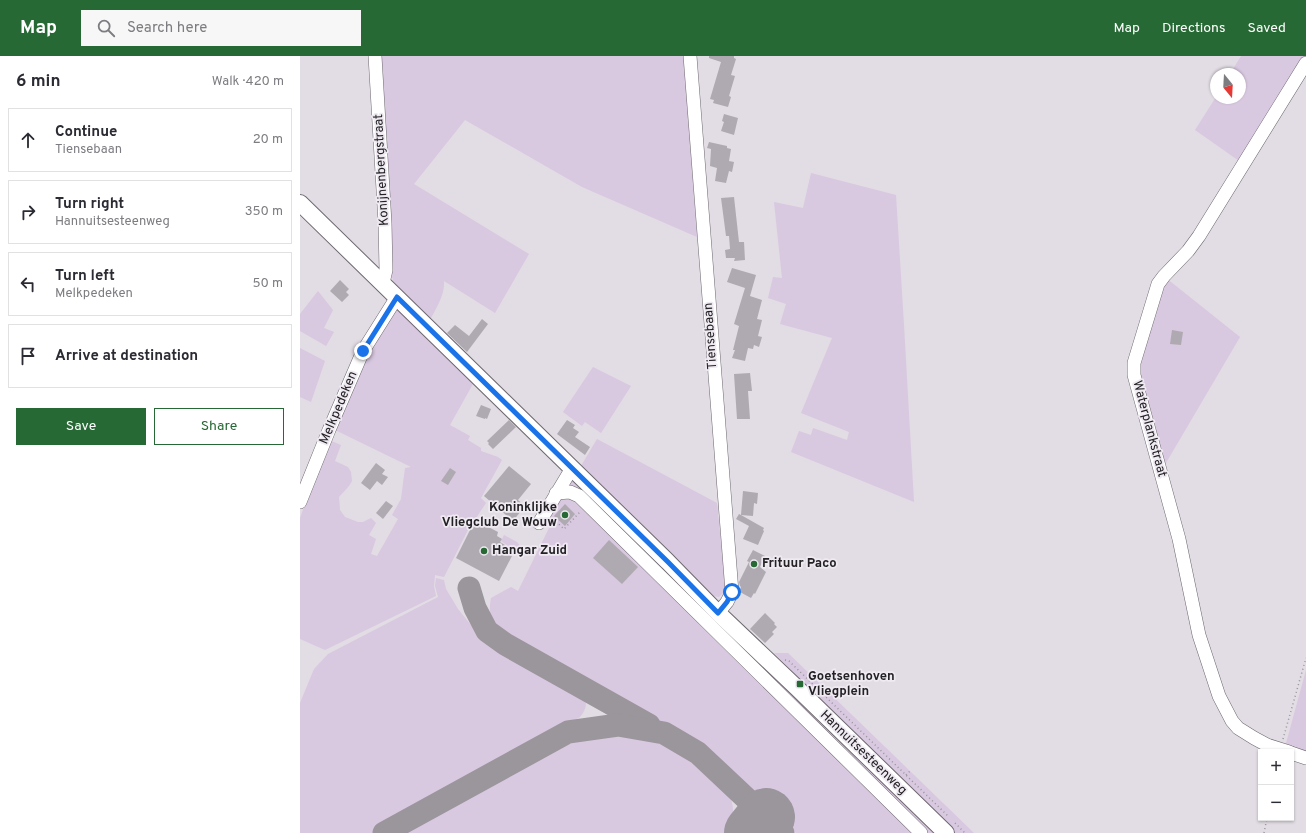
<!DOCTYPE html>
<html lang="en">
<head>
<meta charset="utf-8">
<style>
	:root { --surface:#fff; --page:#f7f7f7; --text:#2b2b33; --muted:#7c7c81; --line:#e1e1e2; --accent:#276934 }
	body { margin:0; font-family:Overpass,sans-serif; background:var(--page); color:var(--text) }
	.controls { position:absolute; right:12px; bottom:12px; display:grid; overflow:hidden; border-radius:0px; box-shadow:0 1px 3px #0004 }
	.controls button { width:36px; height:36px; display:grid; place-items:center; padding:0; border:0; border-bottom:1px solid var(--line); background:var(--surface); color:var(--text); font:20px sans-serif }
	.compass { position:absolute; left:910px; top:12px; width:36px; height:36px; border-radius:50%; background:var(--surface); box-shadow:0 1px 3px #0004; rotate:162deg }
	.stop { position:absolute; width:12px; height:12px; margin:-9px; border:3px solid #1a73e8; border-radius:50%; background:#fff }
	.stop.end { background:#1a73e8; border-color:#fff; box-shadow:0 1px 4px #0008 }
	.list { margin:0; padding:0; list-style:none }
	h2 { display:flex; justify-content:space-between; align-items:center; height:52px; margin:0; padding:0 16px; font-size:17px }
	h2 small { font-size:13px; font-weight:400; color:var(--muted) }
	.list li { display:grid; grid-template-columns:26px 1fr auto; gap:12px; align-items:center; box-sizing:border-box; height:64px; margin:0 8px 8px; padding:0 8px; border:1px solid var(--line); border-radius:0px }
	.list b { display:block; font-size:15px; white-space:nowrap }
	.list p { margin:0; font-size:13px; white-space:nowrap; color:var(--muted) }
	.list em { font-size:13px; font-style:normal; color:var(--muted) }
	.actions { display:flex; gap:8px; padding:12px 16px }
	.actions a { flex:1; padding:9px 0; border:1px solid var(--accent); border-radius:0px; text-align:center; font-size:14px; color:var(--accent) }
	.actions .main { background:var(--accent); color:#fff }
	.icon { flex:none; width:22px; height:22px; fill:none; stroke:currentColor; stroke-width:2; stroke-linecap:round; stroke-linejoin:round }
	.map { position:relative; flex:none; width:1006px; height:777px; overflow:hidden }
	header { display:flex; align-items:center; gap:24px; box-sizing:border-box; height:56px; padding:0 20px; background:var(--accent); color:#fff }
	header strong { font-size:19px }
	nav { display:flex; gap:22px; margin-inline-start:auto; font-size:14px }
	.search { width:280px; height:36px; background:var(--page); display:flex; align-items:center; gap:10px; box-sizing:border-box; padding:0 14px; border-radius:0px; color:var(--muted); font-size:15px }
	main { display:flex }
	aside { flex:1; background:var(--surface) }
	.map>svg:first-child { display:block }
</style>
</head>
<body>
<header>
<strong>Map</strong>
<div class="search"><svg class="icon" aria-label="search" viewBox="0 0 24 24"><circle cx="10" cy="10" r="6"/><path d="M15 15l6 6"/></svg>Search here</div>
<nav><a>Map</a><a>Directions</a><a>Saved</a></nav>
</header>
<main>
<aside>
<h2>6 min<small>Walk · 420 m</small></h2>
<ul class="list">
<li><svg class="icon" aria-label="ahead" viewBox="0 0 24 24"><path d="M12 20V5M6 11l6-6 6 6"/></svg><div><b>Continue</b><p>Tiensebaan</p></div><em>20 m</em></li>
<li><svg class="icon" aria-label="right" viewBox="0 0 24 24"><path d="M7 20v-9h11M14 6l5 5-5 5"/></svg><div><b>Turn right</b><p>Hannuitsesteenweg</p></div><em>350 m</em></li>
<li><svg class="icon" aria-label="left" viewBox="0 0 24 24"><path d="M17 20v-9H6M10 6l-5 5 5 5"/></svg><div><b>Turn left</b><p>Melkpedeken</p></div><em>50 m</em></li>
<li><svg class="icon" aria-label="arrive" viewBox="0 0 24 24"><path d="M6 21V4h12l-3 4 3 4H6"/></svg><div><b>Arrive at destination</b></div></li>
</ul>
<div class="actions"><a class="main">Save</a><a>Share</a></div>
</aside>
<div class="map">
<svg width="1006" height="777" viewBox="0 0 1006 777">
	<rect width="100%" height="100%" fill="#e2dce4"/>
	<g fill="#d8c8e0">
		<path d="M79,0H384L397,181L282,131L165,64L114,128L229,198L195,257L144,225C145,239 136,252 130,264L94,228L91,217Z"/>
		<path d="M941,0H1005L942,107L895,74L916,41V42H940V18H930Z"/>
		<path d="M511,117L596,139L604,269L614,446L491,396L499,375L511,379L513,372L547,384L549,376L501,357L532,282L480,268L486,248L468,242L473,221L482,222L474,146L503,152Z"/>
		<path d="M866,222L940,281L863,412L836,315Z"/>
		<path d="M18,235L33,254L24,272L34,276L26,290L0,275V258Z"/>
		<path d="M98,252L174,326L150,369L170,380L168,384L181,392V395L198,401L202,404L181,442L186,447L168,474L144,521L135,519L134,530L136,540L25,594L0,583V462L29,384L41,389L35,405L48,411L51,416L52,425L49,430L39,441L40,454L45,461L58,466H63L71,462L76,467L69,479L76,483L71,498L77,500L98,463L92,459L101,443L105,412L111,411L33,373L80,274Z"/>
		<path d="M0,292L25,305L11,346L0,341Z"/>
		<path d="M293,311L331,330L301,377L285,366L282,370L263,356Z"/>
		<path d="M297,383L417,447L426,534L419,541L413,540L281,410Z"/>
		<path d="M270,423L634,777H624L265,432Z"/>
		<path d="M274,440L618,777H496L399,693L350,661L210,585C193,571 187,565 191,542L211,531L218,535L249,472L244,468L257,447L262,442Z"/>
		<path d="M204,479L217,486L221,491L217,498L208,493V490L201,485Z"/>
		<path d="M136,522L144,524L146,533L158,553L175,574L192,587L279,634C288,642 288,652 280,661L73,777H0V647L14,613L28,598L138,541L135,530Z"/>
		<path d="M474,597H488L674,777H654L528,655L520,643Z"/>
		<path d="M1006,614V699L985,691Z"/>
		<path d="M298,678C320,679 343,679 364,686C383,693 397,706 412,719C418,724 424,729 428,736C435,748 435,766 426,777H96L264,683L277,680Z"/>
	</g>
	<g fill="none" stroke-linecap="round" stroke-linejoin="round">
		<g stroke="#9a969c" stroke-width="23">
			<path d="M169,532L175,552L187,575L205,588L349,669"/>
			<path d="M84,777L268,676L318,669L364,677L398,697L483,777"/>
		</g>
		<path stroke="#9a969c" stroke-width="58" d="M453,777L466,761"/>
	</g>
	<g fill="#afaab1">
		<path d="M409,0H434V2L436,3L431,19L435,20L429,40L431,41L428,51L413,47L414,44L410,43L421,6L409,2Z"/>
		<path d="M424,58L438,62L434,79L421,75L424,66L422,65Z"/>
		<path d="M409,86L427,90V92L431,93L429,105L434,106L432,116L429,115L426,127L415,125L417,112L410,110L411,93L407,92Z"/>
		<path d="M434,141L439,186H444L445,204L434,205L435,202H426L425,194L430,193L429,180H426L421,142Z"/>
		<path d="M432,212L456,219L450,240L462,244L457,263L462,264L458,280L462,281L459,291L454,289L453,293L448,292L445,305L432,302L435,294H433L439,270L434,268L445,232L427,226Z"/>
		<path d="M40,224L49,233L46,236L49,239L42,246L30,235Z"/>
		<path d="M182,263L188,268L167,296L147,277L155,269L169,280Z"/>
		<path d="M872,274L883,276L881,289L870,288Z"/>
		<path d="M450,317L452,335H448L450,363H437L434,318Z"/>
		<path d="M181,349L191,353L187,363L185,362V363L176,360Z"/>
		<path d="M209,364L216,371L193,393L188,388L189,387L187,385Z"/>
		<path d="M267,364L275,369L273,372L279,376L275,381L290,391L285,399L257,378Z"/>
		<path d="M76,407L85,414L82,418L88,421L82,429L77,425L70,434L61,427Z"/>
		<path d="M209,410L231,428L218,444L225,450L213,465L184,440Z"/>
		<path d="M150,412L156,416L148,429L141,425Z"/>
		<path d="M443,435L458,437L457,448L454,447L453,460L441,459L464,472L463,474L464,475L458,489L443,483L449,470L436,463L439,458L441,459Z"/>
		<path d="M86,445L93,450L83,463L76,457Z"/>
		<path d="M265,448L275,458L265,470L254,460Z"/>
		<path d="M175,464L198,476L197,480L202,483L200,486L205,489L203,493L213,498L199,525L156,502Z"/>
		<path d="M309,484L338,511L322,528L293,502Z"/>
		<path d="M453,494L465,500L460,511L466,516L455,538L454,537L451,542L440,536L441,531L440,530L439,526L449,506L447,505Z"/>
		<path d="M465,557L475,567L474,568L477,571L472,576L474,578L465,587L450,573Z"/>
	</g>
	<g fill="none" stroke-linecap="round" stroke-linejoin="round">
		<defs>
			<g id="minor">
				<path d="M75,0L85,167L86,214L83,227"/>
				<path d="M390,0L432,536L427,546L418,557"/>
				<path d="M256,437L270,436L279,440L621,777"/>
				<path d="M0,446L29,374L63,295L97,241"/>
				<path d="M239,467L272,412"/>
				<path d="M989,696L967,689L954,682L938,672L932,665L919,640L899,579L879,483L834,319V307L858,228L864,220L888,195L899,180L1006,7"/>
				<path d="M991,697L1006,702"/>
			</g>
			<path id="major" d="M0,147L368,506L418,557L498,633L646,777"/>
		</defs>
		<use href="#minor" stroke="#6d686f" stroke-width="14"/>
		<use href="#major" stroke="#6d686f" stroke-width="18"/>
		<g stroke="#99959b" stroke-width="1.5" stroke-dasharray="1 3" stroke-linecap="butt">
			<path d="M253,463L264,473L280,456"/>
			<path d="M485,604L489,605L648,760"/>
			<path d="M983,683L1006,602"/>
			<path d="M606,719L610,715"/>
			<path d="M655,767L665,777"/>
			<path d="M964,777L967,762"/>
		</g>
		<use href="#minor" stroke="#fff" stroke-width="13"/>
		<use href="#major" stroke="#fff" stroke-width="16"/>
	</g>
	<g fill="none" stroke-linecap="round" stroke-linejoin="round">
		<path stroke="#1a73e8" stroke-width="5" d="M63,295L97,241L368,506L418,557L427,546L432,536"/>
	</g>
	<g fill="#276934" stroke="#efeaf2" stroke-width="1.5">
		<circle cx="265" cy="459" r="4"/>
		<circle cx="184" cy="495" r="4"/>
		<circle cx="454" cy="508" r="4"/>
		<rect x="496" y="624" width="8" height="8" rx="2"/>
	</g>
	<g text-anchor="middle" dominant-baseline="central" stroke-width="3.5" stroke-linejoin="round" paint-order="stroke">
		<g font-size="13" fill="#232124" stroke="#efeaf2">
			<text transform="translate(82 114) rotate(-93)">Konijnenbergstraat</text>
			<text transform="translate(411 280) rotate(-94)">Tiensebaan</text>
			<text transform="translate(39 352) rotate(-67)">Melkpedeken</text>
			<text transform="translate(849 373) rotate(75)">Waterplankstraat</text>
			<text transform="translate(563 697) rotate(44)">Hannuitsesteenweg</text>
		</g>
		<g font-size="13" font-weight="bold" fill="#232124" stroke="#efeaf2" text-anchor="start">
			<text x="257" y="452" text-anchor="end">Koninklijke<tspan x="257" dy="15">Vliegclub De Wouw</tspan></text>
			<text x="192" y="495">Hangar Zuid</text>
			<text x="462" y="508">Frituur Paco</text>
			<text x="508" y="621">Goetsenhoven<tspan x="508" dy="15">Vliegplein</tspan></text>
		</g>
	</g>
</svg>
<div class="controls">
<button>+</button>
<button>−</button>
</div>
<svg class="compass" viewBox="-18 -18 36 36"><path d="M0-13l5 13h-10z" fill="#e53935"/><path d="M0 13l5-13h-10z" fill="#7c7c81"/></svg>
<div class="stop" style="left:432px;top:536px"></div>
<div class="stop end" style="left:63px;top:295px"></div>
</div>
</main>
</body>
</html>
